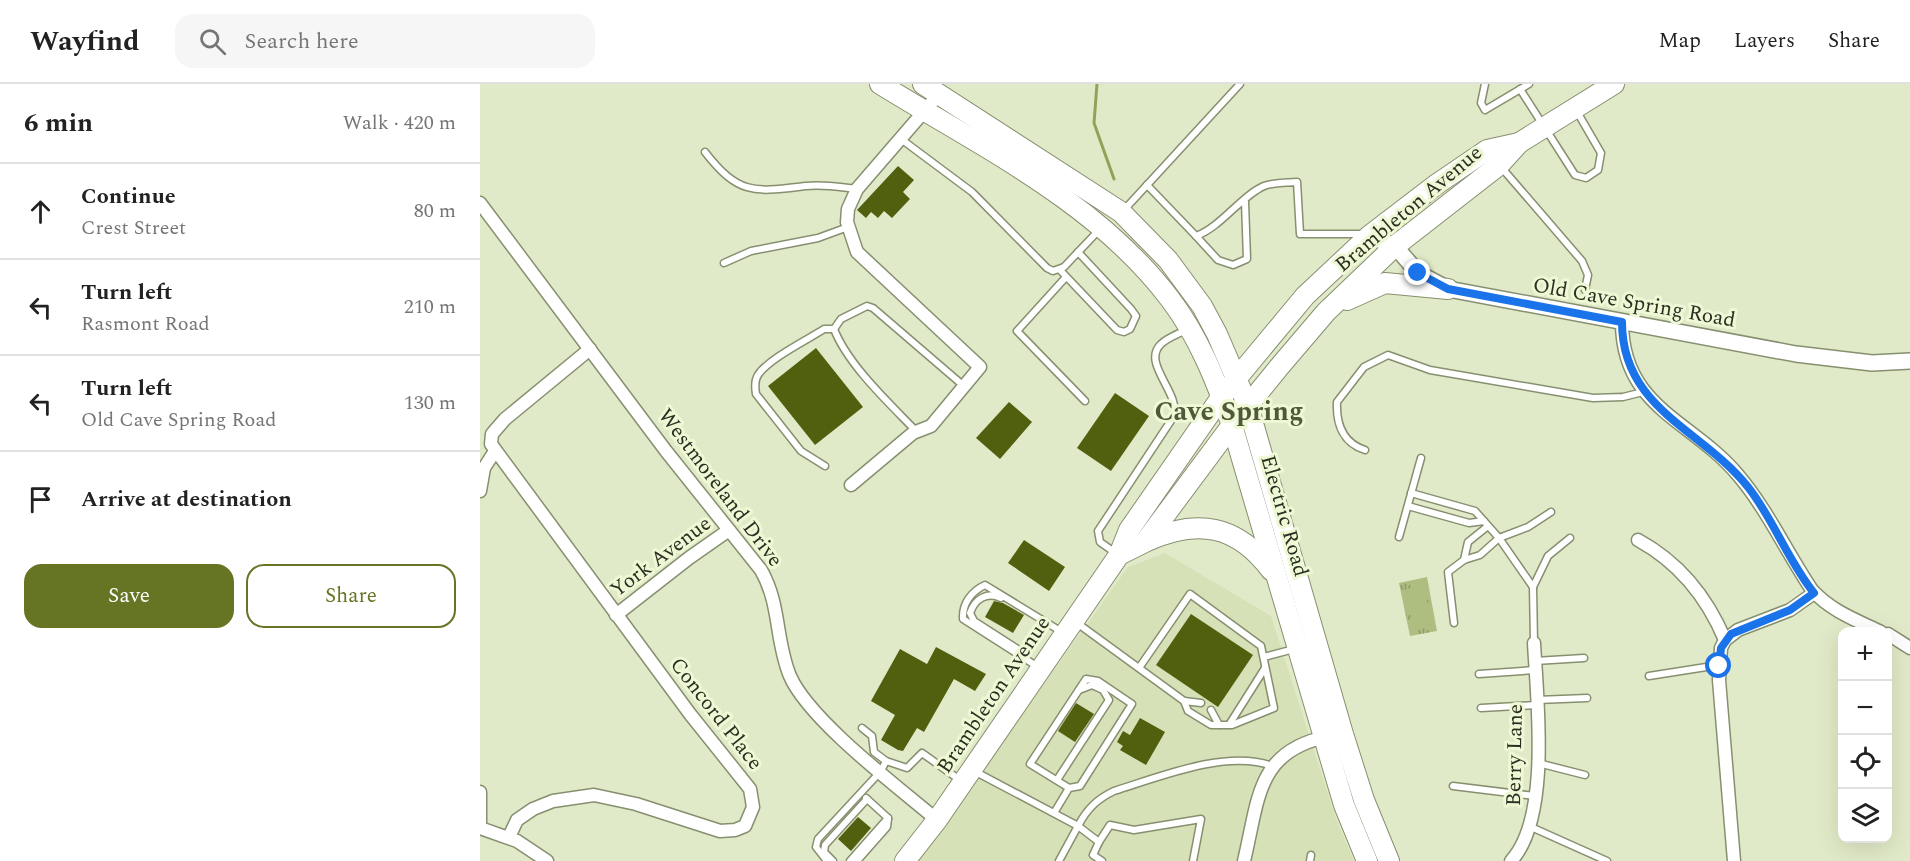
<!DOCTYPE html>
<html lang="en">
<head>
<meta charset="utf-8">
<style>
	:root { --surface:#fff; --page:#f6f6f6; --text:#222; --muted:#767676; --line:#e0e0e0; --accent:#657523 }
	body { margin:0; font-family:Spectral,serif; background:var(--page); color:var(--text) }
	.controls { position:absolute; right:18px; bottom:18px; display:grid; overflow:hidden; border-radius:12px; box-shadow:0 6px 24px #0002 }
	.controls button { width:54px; height:54px; display:grid; place-items:center; padding:0; border:0; border-bottom:2px solid var(--line); background:var(--surface); color:var(--text); font:30px sans-serif }
	.stop { position:absolute; width:18px; height:18px; margin:-14px; border:4px solid #1a73e8; border-radius:50%; background:#fff }
	.stop.end { background:#1a73e8; border-color:#fff; box-shadow:0 2px 6px #0008 }
	.list { margin:0; padding:0; list-style:none }
	h2 { display:flex; justify-content:space-between; align-items:center; height:78px; margin:0; padding:0 24px; font-size:26px }
	h2 small { font-size:20px; font-weight:400; color:var(--muted) }
	.list li { display:grid; grid-template-columns:39px 1fr auto; gap:18px; align-items:center; box-sizing:border-box; height:96px; padding:0 24px; border-top:2px solid var(--line) }
	.list b { display:block; font-size:22px; white-space:nowrap }
	.list p { margin:0; font-size:20px; white-space:nowrap; color:var(--muted) }
	.list em { font-size:20px; font-style:normal; color:var(--muted) }
	.actions { display:flex; gap:12px; padding:18px 24px }
	.actions a { flex:1; padding:14px 0; border:2px solid var(--accent); border-radius:18px; text-align:center; font-size:21px; color:var(--accent) }
	.actions .main { background:var(--accent); color:#fff }
	.icon { flex:none; width:33px; height:33px; fill:none; stroke:currentColor; stroke-width:2; stroke-linecap:round; stroke-linejoin:round }
	.map { position:relative; flex:none; width:1430px; height:777px; overflow:hidden }
	header { display:flex; align-items:center; gap:36px; box-sizing:border-box; height:84px; padding:0 30px; background:var(--surface); border-bottom:2px solid var(--line) }
	header strong { font-size:28px }
	nav { display:flex; gap:33px; margin-inline-start:auto; font-size:21px }
	.search { width:420px; height:54px; background:var(--page); display:flex; align-items:center; gap:15px; box-sizing:border-box; padding:0 21px; border-radius:18px; color:var(--muted); font-size:22px }
	main { display:flex }
	aside { flex:1; background:var(--surface) }
	.map>svg:first-child { display:block }
</style>
</head>
<body>
<header>
<strong>Wayfind</strong>
<div class="search"><svg class="icon" aria-label="search" viewBox="0 0 24 24"><circle cx="10" cy="10" r="6"/><path d="M15 15l6 6"/></svg>Search here</div>
<nav><a>Map</a><a>Layers</a><a>Share</a></nav>
</header>
<main>
<aside>
<h2>6 min<small>Walk · 420 m</small></h2>
<ul class="list">
<li><svg class="icon" aria-label="ahead" viewBox="0 0 24 24"><path d="M12 20V5M6 11l6-6 6 6"/></svg><div><b>Continue</b><p>Crest Street</p></div><em>80 m</em></li>
<li><svg class="icon" aria-label="left" viewBox="0 0 24 24"><path d="M17 20v-9H6M10 6l-5 5 5 5"/></svg><div><b>Turn left</b><p>Rasmont Road</p></div><em>210 m</em></li>
<li><svg class="icon" aria-label="left" viewBox="0 0 24 24"><path d="M17 20v-9H6M10 6l-5 5 5 5"/></svg><div><b>Turn left</b><p>Old Cave Spring Road</p></div><em>130 m</em></li>
<li><svg class="icon" aria-label="arrive" viewBox="0 0 24 24"><path d="M6 21V4h12l-3 4 3 4H6"/></svg><div><b>Arrive at destination</b></div></li>
</ul>
<div class="actions"><a class="main">Save</a><a>Share</a></div>
</aside>
<div class="map">
<svg width="1430" height="777" viewBox="0 0 1430 777">
	<defs>
		<pattern id="park-tufts" width="24" height="20" patternUnits="userSpaceOnUse" patternTransform="scale(1.5)"><rect width="24" height="20" fill="#aebd80"/><path d="M3 7l-1-3M5 7V3M7 7l1-3M15 17l-1-3M17 17v-4M19 17l1-3" fill="none" stroke="#8e9a68"/></pattern>
	</defs>
	<rect width="100%" height="100%" fill="#e1eac8"/>
	<path fill="#d6e1b8" d="M685,469L791,532L856,735L874,777H437L648,483Z"/>
	<path fill="url(#park-tufts)" d="M947,493L957,547L930,552L919,499Z"/>
	<path fill="#aebd80" d="M944,502L952,540L933,544L926,505Z"/>
	<g fill="none" stroke-linecap="round" stroke-linejoin="round">
		<path stroke="#92a359" stroke-width="3" d="M617,0L614,39L634,95"/>
	</g>
	<g fill="#51600e">
		<path d="M418,82L434,96L423,108L430,115L412,134L404,127L398,134L391,128L386,134L377,126Z"/>
		<path d="M336,264L383,323L335,361L288,302Z"/>
		<path d="M635,309L669,332L631,387L597,364Z"/>
		<path d="M529,318L552,338L520,375L496,354Z"/>
		<path d="M544,456L585,483L569,507L528,479Z"/>
		<path d="M514,517L523,519L544,531L533,549L505,533Z"/>
		<path d="M711,530L773,571L738,623L676,581Z"/>
		<path d="M456,563L506,590L495,607L474,595L444,648L437,644L423,667L418,666L401,656L415,631L391,617L420,565L447,580Z"/>
		<path d="M596,619L614,630L595,658L578,647Z"/>
		<path d="M660,634L685,648L666,681L640,666L643,662L637,658L643,647L650,651Z"/>
		<path d="M378,733L391,744L371,767L358,755Z"/>
	</g>
	<g fill="none" stroke-linecap="round" stroke-linejoin="round">
		<defs>
			<g id="service">
				<path d="M1005,0L1001,19L1005,26L1049,0"/>
				<path d="M1040,5L1095,91L1106,94L1118,86L1121,69L1096,26"/>
				<path d="M421,55L492,108L567,184L573,187L584,183L620,145"/>
				<path d="M225,68C259,112 275,108 326,102C343,100 359,103 377,105"/>
				<path d="M1021,83L1102,177L1108,191L1105,206"/>
				<path d="M667,101L716,152C741,143 761,112 784,102C795,98 807,99 817,98L820,150H883"/>
				<path d="M644,126L760,0"/>
				<path d="M716,152L738,176L753,181L767,175L765,118"/>
				<path d="M244,179L271,167L338,154L368,143"/>
				<path d="M580,186L637,246L644,248L650,245L656,232L651,225L598,168"/>
				<path d="M586,193L537,247L605,317"/>
				<path d="M436,347C409,319 368,281 354,245L361,235L387,222L393,224L485,303"/>
				<path d="M885,366C863,359 856,340 857,318L884,283L908,271L950,286L1113,314L1143,313L1163,308"/>
				<path d="M345,382L321,367L276,310C275,304 274,297 278,291C288,275 327,256 344,245H354"/>
				<path d="M931,409L995,427L1019,454L1053,503L1054,559"/>
				<path d="M928,422L989,439L1004,437"/>
				<path d="M919,453L941,374"/>
				<path d="M637,470L620,458L618,447L694,332C700,308 661,279 681,260C687,254 698,250 706,246"/>
				<path d="M984,476L988,458L1008,442"/>
				<path d="M1053,503L1068,472L1090,454"/>
				<path d="M521,514C507,507 495,515 490,529L494,537L539,566L542,572"/>
				<path d="M597,539L704,617L708,627L731,641H752L794,624L781,562L710,510L659,584"/>
				<path d="M974,539L968,488L984,476L1000,471L1019,454L1048,443L1071,428"/>
				<path d="M784,573L814,565"/>
				<path d="M1055,577L1104,574"/>
				<path d="M558,583L483,535C482,519 492,507 505,501L582,548"/>
				<path d="M999,590L1055,586"/>
				<path d="M1169,592L1239,581"/>
				<path d="M1057,616L1107,614"/>
				<path d="M704,617L721,619"/>
				<path d="M1001,624L1056,621"/>
				<path d="M731,626L739,641"/>
				<path d="M749,641L785,584"/>
				<path d="M382,644L392,652L394,668L406,677L427,684L442,669L480,696"/>
				<path d="M1058,679L1105,691"/>
				<path d="M494,687L598,742C607,725 617,715 634,707C679,693 747,665 792,682"/>
				<path d="M577,696L629,616L623,606L612,601L599,606"/>
				<path d="M973,702L1055,712"/>
				<path d="M386,714L408,734"/>
				<path d="M574,729L589,704L550,680L606,595L618,597L652,620L600,702L589,704"/>
				<path d="M1051,743L1127,777"/>
				<path d="M619,758L630,741L654,746L721,735L713,777"/>
				<path d="M347,777L336,763L338,755L401,687L406,677"/>
				<path d="M353,777L344,768L345,761L387,715"/>
				<path d="M370,777L408,734"/>
				<path d="M377,777L407,743L408,735"/>
				<path d="M579,777L598,742L619,758L613,771L622,777"/>
				<path d="M830,777L831,771"/>
			</g>
			<g id="minor">
				<path d="M0,119L186,367L281,486C301,521 295,556 310,592C329,636 418,703 457,736"/>
				<path d="M1142,238C1142,324 1212,336 1258,391C1287,425 1307,469 1332,506C1351,527 1376,536 1401,548"/>
				<path d="M371,401L433,349L451,342L500,283L377,168L367,138L368,125L377,105L459,10"/>
				<path d="M0,407L4,384L15,367"/>
				<path d="M1158,456C1200,479 1227,513 1245,556"/>
				<path d="M136,531L209,474L249,446"/>
				<path d="M1408,550L1430,564"/>
				<path d="M0,708V741"/>
				<path d="M0,744L37,757L67,777"/>
				<path d="M29,753L37,736L53,725L73,717L114,711L156,720L240,747L255,746L265,742L273,723L270,705L210,630L11,360L12,350L25,335L110,265"/>
				<path d="M764,777C779,715 776,666 850,652"/>
				<path d="M1031,777C1071,734 1057,616 1054,559"/>
				<path d="M1254,777L1239,596L1241,564L1245,556L1258,546L1310,526L1334,509"/>
			</g>
			<path id="tertiary" d="M889,152L915,162L938,189L968,205L1316,270L1392,279L1430,277"/>
			<g id="primary">
				<path d="M400,0C502,63 617,118 690,215C719,253 736,297 752,341L864,721L887,777"/>
				<path d="M443,0L641,128L688,176L722,222L737,250L768,322L863,650L884,716L909,777"/>
				<path d="M867,216L905,199L968,205"/>
				<path d="M667,457C718,434 757,441 791,486"/>
				<path d="M639,471L665,458L752,341L800,282L846,228L915,162L1019,81L1039,59L1134,0"/>
				<path d="M425,777L457,736L639,471L649,446L742,312L825,212L889,152L957,100L1007,66L1039,59"/>
			</g>
		</defs>
		<use href="#service" stroke="#868f6f" stroke-width="9"/>
		<use href="#minor" stroke="#868f6f" stroke-width="15"/>
		<use href="#tertiary" stroke="#868f6f" stroke-width="18"/>
		<use href="#primary" stroke="#868f6f" stroke-width="22"/>
		<use href="#service" stroke="#fff" stroke-width="6"/>
		<use href="#minor" stroke="#fff" stroke-width="12"/>
		<use href="#tertiary" stroke="#fff" stroke-width="15"/>
		<use href="#primary" stroke="#fff" stroke-width="20"/>
	</g>
	<g fill="none" stroke-linecap="round" stroke-linejoin="round">
		<path stroke="#1a73e8" stroke-width="8" d="M938,189L968,205L1142,238C1142,325 1222,345 1268,403C1294,436 1308,477 1334,509L1310,526L1251,550L1241,564L1239,582"/>
	</g>
	<g text-anchor="middle" dominant-baseline="central" stroke-width="6" stroke-linejoin="round" paint-order="stroke">
		<g font-size="21" fill="#2b2f22" stroke="#eef8d5">
			<text transform="translate(929 125) rotate(-40)">Brambleton Avenue</text>
			<text transform="translate(1154 219) rotate(10)">Old Cave Spring Road</text>
			<text transform="translate(240 404) rotate(53)">Westmoreland Drive</text>
			<text transform="translate(804 432) rotate(74)">Electric Road</text>
			<text transform="translate(181 473) rotate(-37)">York Avenue</text>
			<text transform="translate(514 611) rotate(-56)">Brambleton Avenue</text>
			<text transform="translate(236 630) rotate(52)">Concord Place</text>
			<text transform="translate(1035 671) rotate(-89)">Berry Lane</text>
		</g>
		<g font-size="27" font-weight="bold" fill="#50583b" stroke="#eef8d5">
			<text x="749" y="328">Cave Spring</text>
		</g>
	</g>
</svg>
<div class="controls">
<button>+</button>
<button>−</button>
<button><svg class="icon" aria-label="locate" viewBox="0 0 24 24"><circle cx="12" cy="12" r="6"/><path d="M12 2v4M12 18v4M2 12h4M18 12h4"/></svg></button>
<button><svg class="icon" aria-label="layers" viewBox="0 0 24 24"><path d="M12 4l9 5-9 5-9-5zM3 14l9 5 9-5"/></svg></button>
</div>
<div class="stop" style="left:1239px;top:582px"></div>
<div class="stop end" style="left:938px;top:189px"></div>
</div>
</main>
</body>
</html>
